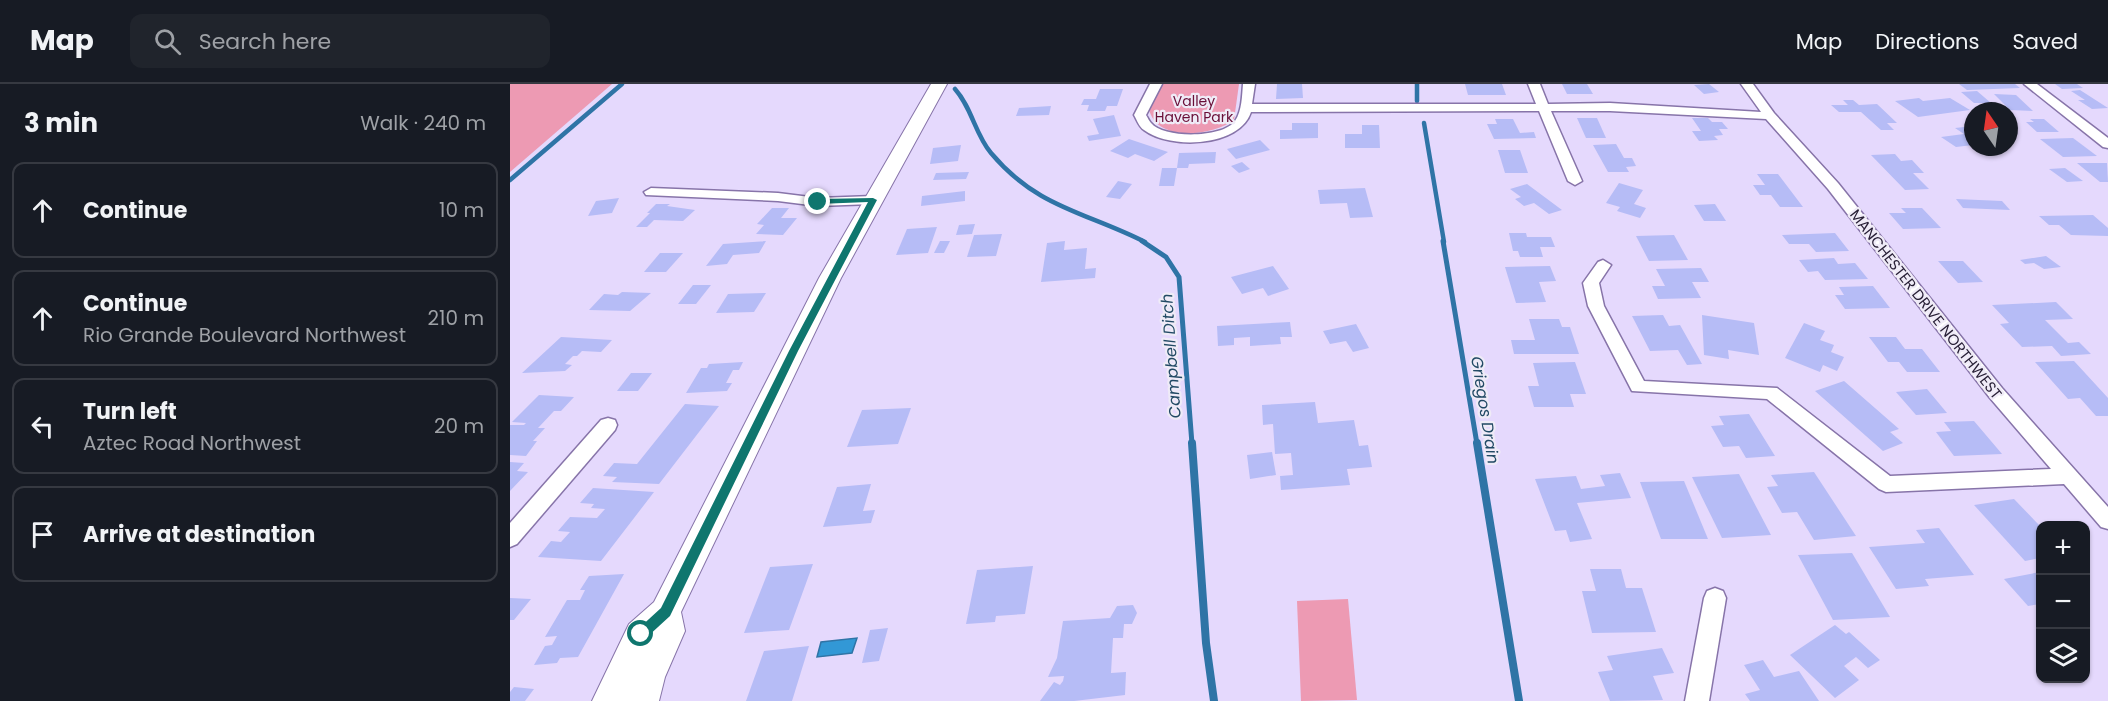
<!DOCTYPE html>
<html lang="en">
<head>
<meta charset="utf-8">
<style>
	:root { --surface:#171b24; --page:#20242c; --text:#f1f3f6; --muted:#9ea1a6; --line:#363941 }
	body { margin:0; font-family:Poppins,sans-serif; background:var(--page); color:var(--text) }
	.controls { position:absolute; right:18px; bottom:18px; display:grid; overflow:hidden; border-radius:12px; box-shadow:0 2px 4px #0004 }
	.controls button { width:54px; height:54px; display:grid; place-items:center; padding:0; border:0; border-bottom:2px solid var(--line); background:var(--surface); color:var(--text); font:30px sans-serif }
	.compass { position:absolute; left:1454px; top:18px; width:54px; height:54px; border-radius:50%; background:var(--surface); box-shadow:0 2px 4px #0004; rotate:347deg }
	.stop { position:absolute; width:18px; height:18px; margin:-14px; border:4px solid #0f766e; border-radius:50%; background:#fff }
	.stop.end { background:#0f766e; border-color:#fff; box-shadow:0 2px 6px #0008 }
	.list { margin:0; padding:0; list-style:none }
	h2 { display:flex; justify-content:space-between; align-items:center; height:78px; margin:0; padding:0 24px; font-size:26px }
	h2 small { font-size:20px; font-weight:400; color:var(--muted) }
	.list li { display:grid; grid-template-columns:39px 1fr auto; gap:18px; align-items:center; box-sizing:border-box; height:96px; margin:0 12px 12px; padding:0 12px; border:2px solid var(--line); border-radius:12px }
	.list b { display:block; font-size:22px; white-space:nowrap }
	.list p { margin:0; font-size:20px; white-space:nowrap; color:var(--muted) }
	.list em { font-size:20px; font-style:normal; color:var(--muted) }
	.icon { flex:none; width:33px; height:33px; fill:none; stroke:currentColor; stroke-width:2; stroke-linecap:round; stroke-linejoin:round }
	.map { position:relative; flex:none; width:1598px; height:617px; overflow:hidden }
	header { display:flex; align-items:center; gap:36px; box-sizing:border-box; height:84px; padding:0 30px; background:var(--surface); border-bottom:2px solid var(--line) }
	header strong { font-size:28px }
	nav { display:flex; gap:33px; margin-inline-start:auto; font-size:21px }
	.search { width:420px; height:54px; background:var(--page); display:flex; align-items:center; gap:15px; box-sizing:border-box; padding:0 21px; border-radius:12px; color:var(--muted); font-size:22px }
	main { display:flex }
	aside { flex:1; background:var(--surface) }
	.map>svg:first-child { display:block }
</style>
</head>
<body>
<header>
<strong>Map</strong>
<div class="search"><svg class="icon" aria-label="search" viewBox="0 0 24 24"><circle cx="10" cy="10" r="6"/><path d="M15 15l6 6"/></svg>Search here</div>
<nav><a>Map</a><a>Directions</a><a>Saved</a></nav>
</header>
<main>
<aside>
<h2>3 min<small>Walk · 240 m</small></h2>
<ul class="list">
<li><svg class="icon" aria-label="ahead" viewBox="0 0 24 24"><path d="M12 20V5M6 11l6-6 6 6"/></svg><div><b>Continue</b></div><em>10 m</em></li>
<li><svg class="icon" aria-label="ahead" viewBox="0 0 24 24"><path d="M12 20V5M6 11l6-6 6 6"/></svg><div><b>Continue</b><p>Rio Grande Boulevard Northwest</p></div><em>210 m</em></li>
<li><svg class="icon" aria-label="left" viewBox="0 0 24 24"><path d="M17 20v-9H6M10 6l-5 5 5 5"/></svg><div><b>Turn left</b><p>Aztec Road Northwest</p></div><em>20 m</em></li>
<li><svg class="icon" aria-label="arrive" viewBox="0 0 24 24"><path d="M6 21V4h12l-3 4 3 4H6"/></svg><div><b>Arrive at destination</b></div></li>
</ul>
</aside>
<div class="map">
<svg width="1598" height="617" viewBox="0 0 1598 617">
	<rect width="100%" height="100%" fill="#e5d9fd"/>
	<g fill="#ed9ab3">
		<path d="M0,0H102L0,88Z"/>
		<path d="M653,0H729L724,36C703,52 646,59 639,25Z"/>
		<path d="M838,515L847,616L791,617L787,517Z"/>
	</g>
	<path fill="#3298d6" stroke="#2f74a6" stroke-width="1.5" d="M347,554L342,569L307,573L311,558Z"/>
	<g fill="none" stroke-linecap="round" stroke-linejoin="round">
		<g stroke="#2f74a6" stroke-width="4.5">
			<path d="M907,0V17"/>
			<path d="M445,5C462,24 465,50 481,69C527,124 576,128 635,158"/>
			<path d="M914,39L934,158"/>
			<path d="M0,96L112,0"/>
		</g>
		<g stroke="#2f74a6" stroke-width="5">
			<path d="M632,157L656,173L669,193L682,360"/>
			<path d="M933,157L967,360"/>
		</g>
		<g stroke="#2f74a6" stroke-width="8">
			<path d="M682,359L696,559L704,617"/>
			<path d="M967,359L1009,617"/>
		</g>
	</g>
	<g fill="#b6bcf6">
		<path d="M767,0H792L793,14L766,15Z"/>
		<path d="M955,0H992L996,11H958Z"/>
		<path d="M1052,0H1077L1083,10H1057Z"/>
		<path d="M1199,0L1209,8L1194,10L1184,1Z"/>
		<path d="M1449,0H1505L1510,4L1457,6Z"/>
		<path d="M1545,0H1567L1573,4L1552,5Z"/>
		<path d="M590,5H613L607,22H597L595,27H577L579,21H571L574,15H586Z"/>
		<path d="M1570,6L1598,24L1582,25L1568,16H1575L1561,7Z"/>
		<path d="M1467,7L1481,19H1464L1451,8Z"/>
		<path d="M1484,10L1506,11L1523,27L1500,26Z"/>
		<path d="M1409,14L1413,17L1440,14L1460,26L1408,33L1385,17Z"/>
		<path d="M1333,16H1343L1349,21L1367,20L1387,39H1377L1384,46H1371L1351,28H1329L1321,21H1338Z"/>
		<path d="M541,22L539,31L506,32L509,24Z"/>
		<path d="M604,31L611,52L579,57L577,52L589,50L583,35Z"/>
		<path d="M1067,34H1087L1096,54H1076Z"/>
		<path d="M1182,34H1198L1202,38H1212L1218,45H1209L1213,51L1204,52L1208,56L1189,57L1182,47H1191Z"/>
		<path d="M985,35H1003L1010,49L1024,48L1026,54L984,55L977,40H987Z"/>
		<path d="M1520,35H1534L1549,48H1527L1516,38H1524Z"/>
		<path d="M782,39H808V54L770,55V46H782Z"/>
		<path d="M852,41H869L870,64H835V50H852Z"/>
		<path d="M1463,42V61L1446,63L1431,53L1454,50L1445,44Z"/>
		<path d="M1563,54L1587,72L1553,73L1530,55Z"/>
		<path d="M619,55L658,68L644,77L625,70L618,74L600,67Z"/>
		<path d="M750,56L760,66L726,75L717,65Z"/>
		<path d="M1106,60L1114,74H1122L1126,82L1116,83L1119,88H1098L1083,61Z"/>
		<path d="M451,61L448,77L420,80L423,64Z"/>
		<path d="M988,66H1010L1018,89H995Z"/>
		<path d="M706,68L705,79L679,80L678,84H667L664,102H649L652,84H667L669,69Z"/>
		<path d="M1385,70L1391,77L1402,76L1414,89H1403L1419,105L1395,106L1361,71Z"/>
		<path d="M732,78L740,85L729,89L721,82Z"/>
		<path d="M1567,79H1597L1598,98H1590Z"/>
		<path d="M1555,84L1573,97L1557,98L1539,85Z"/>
		<path d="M459,88L456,95L423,96L426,89Z"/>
		<path d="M1247,90H1268L1293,123H1270L1261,111H1250L1243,101H1255Z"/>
		<path d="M608,97L622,100L610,115L596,113Z"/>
		<path d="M1109,99L1133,106L1124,120L1136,124L1130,134L1107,127L1110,123L1096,119Z"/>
		<path d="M1017,100L1052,126L1039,130L1024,119L1014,122L1005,115L1011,113L1000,105Z"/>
		<path d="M855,104L863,133L840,134L837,119L810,120L808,106Z"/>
		<path d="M455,107V117L411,122L412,112Z"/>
		<path d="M109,114L102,129L78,132L86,117Z"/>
		<path d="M1446,115L1492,117L1500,126L1453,124Z"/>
		<path d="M146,120H160L157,122L185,126L173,137L144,136L137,143H126L140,129H137Z"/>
		<path d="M1205,120L1216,137H1194L1184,121Z"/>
		<path d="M262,124H279L271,134H287L273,151L246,150L254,141L247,140Z"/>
		<path d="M1391,124H1412L1431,144L1393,145L1379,129H1396Z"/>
		<path d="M1583,131L1598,144V152L1561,151L1549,141H1539L1529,132Z"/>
		<path d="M465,140L462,150L446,151L449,141Z"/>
		<path d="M427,143L418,169L386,171L397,145Z"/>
		<path d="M999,149H1016L1017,153H1041L1045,163H1030L1033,173H1010L1008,167H1003Z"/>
		<path d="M1325,149L1339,167L1306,168L1299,160H1279L1272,151Z"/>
		<path d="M492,150L486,172L457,173L464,151Z"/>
		<path d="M1164,151L1178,176L1139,177L1126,152Z"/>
		<path d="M256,157L249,169L223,171L217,180L196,182L213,160Z"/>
		<path d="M430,157H440L434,169H424Z"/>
		<path d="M555,157L554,166L577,164L575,185L586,184L585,194L531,198L537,159Z"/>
		<path d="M150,169H173L156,188H134Z"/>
		<path d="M1536,172L1551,183L1534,185L1524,179L1515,180L1510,176Z"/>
		<path d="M1324,174L1328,180L1345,179L1358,195L1315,196L1308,187L1298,188L1289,176Z"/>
		<path d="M1428,177H1453L1473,198L1448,199Z"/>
		<path d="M763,182L779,205L758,212L753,204L732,210L721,193Z"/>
		<path d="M1040,182L1046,197L1029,198L1036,218L1006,219L995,183Z"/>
		<path d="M1191,184L1199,198H1182L1191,214L1148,215L1142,202H1155L1146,185Z"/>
		<path d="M183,201H201L186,220H168Z"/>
		<path d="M1363,202L1380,224L1335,225L1325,211H1334L1329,203Z"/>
		<path d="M112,208L141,209L120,227L79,226L94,210L108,211Z"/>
		<path d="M256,209L244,228L206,229L218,210Z"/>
		<path d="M1546,218L1563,235L1535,236L1558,259L1569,258L1581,270L1551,272L1542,262L1512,263L1490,240L1499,239L1482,221Z"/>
		<path d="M1153,231L1159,242L1170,241L1192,280L1177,281L1168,266L1140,267L1122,232Z"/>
		<path d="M1192,231L1244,239L1249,271L1218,266L1219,275L1194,271Z"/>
		<path d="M1019,235H1049L1052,243H1060L1069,270H1004L1001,256H1025Z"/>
		<path d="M780,238L782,253H770L771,260L740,262V253L724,254V261L708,262L707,242Z"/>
		<path d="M1294,239L1315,247L1310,256L1324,261L1321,268L1334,273L1327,287L1313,281L1310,288L1275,274Z"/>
		<path d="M846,240L859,264L843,268L836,257L820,260L813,247Z"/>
		<path d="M51,253L102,256L91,268L72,267L67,272H63L55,280L62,281L55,287L12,289Z"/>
		<path d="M1359,253H1386L1395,265H1412L1430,288H1397L1389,278H1378Z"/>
		<path d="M1564,277L1598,314V332H1586L1570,314L1558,315L1525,278Z"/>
		<path d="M233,278L229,286H223L216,299H222L217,307L176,309L191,284H197L199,280Z"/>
		<path d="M1065,278L1076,310H1060L1064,323H1024L1018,302H1029L1023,279Z"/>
		<path d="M121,289H142L128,307H107Z"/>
		<path d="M1334,297L1389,345L1380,348L1393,359L1373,367L1305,307Z"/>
		<path d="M1417,305L1437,329L1406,331L1386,308Z"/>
		<path d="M29,311L64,313L51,327H44L28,344H35L23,357H27L16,372L0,371V341H14L16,339L2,338Z"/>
		<path d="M805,318L808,339L844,336L849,362L858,361L862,383L837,385L840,401L771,406L770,392L783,391L781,369L765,370L763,340L753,341L752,321Z"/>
		<path d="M175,320L209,322L149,400L102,398L107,393L93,392L104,379L127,380Z"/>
		<path d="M401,324L388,360L337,363L352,326Z"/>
		<path d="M1239,330L1265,372L1236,374L1229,362L1213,363L1201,342L1214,341L1209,332Z"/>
		<path d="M1464,337L1492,370L1444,372L1426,348L1441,347L1434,338Z"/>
		<path d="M762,368L766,391L740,395L737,371Z"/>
		<path d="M0,378L14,379L7,387L18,388L0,407Z"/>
		<path d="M1304,388L1346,452L1304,456L1287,428L1272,429L1257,403L1268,402L1261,391Z"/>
		<path d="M1110,389L1121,414L1067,419L1082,455L1060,458L1056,446L1045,447L1025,395L1066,392L1071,405L1095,402L1090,391Z"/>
		<path d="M1229,390L1261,451L1212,454L1182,393Z"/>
		<path d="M1174,397L1198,455H1151L1130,398Z"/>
		<path d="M361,400L353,427L365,426L361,439L313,443L327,403Z"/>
		<path d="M83,404L144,408L91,477L28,473L41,457L51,458L60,448L48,447L60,433L87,434L95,425L81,424L84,420L70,419Z"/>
		<path d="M1504,415L1530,442V474L1515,477L1464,421Z"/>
		<path d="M1429,444L1464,491L1415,495L1419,502L1386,505L1359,463L1415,459L1406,446Z"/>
		<path d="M1342,469L1380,533L1323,536L1288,471Z"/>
		<path d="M303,480L279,546L234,549L260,483Z"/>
		<path d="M523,482L515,530L486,532L485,538L456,540L467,486Z"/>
		<path d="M1080,485H1111L1116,504H1132L1146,548L1082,549L1072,507H1086Z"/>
		<path d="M1530,488V520L1518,522L1494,495Z"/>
		<path d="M114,490L68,573L50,574L47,579L24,581L35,562L42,561L47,552L35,553L57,516H70L75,506H70L79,492Z"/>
		<path d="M0,514L21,515L4,536H0Z"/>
		<path d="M623,521L627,529L622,540H614L613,554H603L601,589L616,588L615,611L564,617H530L544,598L550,601L553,597L554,592L538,593L547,574L553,537L600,534L607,522Z"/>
		<path d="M1325,541L1336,550L1339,548L1370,576L1358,584L1346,573L1334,582L1349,596L1325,614L1280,571Z"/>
		<path d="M378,544L369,577L352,579L360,546Z"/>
		<path d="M299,562L282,617H236L254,567Z"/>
		<path d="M1152,564L1164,589L1143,592L1153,616L1100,617L1088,588L1103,586L1097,572Z"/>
		<path d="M1253,576L1264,593L1289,587L1309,617H1240L1235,610L1250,606L1234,581Z"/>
		<path d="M4,603L24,605L15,617H0V608Z"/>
	</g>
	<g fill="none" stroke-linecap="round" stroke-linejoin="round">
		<defs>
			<g id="street">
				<path d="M640,0H652L636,31C638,34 639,37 641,39C654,55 713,54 725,37C732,27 732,11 733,0H745L742,20H1026L1018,0H1030L1038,20L1100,19L1251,28L1231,0H1243L1264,29L1328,99L1492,304L1598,423V445L1591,443L1554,400L1376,408L1369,405L1257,315L1122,307L1078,222L1073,199L1088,178L1093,176L1101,181L1089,199L1094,222L1134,297L1267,304L1380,392L1541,385L1480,314L1318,105L1256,35L1100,27H1041L1072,97L1065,101L1058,97L1029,27L741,28C730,63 660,66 634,46C629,43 627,36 624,31Z"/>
				<path d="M1514,0H1527L1598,54V64L1593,63Z"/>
				<path d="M141,104L268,109L308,114L363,112L370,116L363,120L308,122L268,117L136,111L134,108Z"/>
				<path d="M98,334L105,336L107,341L105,346L7,460L0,463V439L91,336Z"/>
				<path d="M1205,504L1213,507L1216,514L1199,617H1175L1194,514L1197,507Z"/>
			</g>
			<path id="secondary" d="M421,0H437L331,194L171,528L175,547L155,593L149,617H82L119,540L144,518L309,194Z"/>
		</defs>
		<use href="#street" stroke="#8774a9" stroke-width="3"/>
		<use href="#secondary" stroke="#8774a9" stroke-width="2"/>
		<use href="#street" fill="#fff" fill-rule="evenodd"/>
		<use href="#secondary" fill="#fff" fill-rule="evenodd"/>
	</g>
	<path fill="#0f766e" d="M363,114L367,116L288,267L160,532L136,554H127L125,550L127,546L151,524L279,267L358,118L308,120L304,118L308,115Z"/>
	<g text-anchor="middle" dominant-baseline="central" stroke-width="4.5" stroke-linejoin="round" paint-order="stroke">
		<g font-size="14" fill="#690e37" stroke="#efebf7">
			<text x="684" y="17">Valley<tspan x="684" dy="16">Haven Park</tspan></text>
		</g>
		<g font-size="15" fill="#282036" stroke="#efebf7">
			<text transform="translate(1416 220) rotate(52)">MANCHESTER DRIVE NORTHWEST</text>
		</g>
		<g font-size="16" font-style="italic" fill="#224a65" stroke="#efebf7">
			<text transform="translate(661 272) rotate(-94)">Campbell Ditch</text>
			<text transform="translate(975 326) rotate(81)">Griegos Drain</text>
		</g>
	</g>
</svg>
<div class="controls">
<button>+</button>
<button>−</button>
<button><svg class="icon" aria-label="layers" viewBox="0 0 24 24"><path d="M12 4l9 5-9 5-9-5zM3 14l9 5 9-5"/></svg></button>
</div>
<svg class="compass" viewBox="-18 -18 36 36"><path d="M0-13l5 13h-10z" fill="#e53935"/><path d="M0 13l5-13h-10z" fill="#9ea1a6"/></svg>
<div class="stop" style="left:131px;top:550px"></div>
<div class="stop end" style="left:308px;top:118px"></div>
</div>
</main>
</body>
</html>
